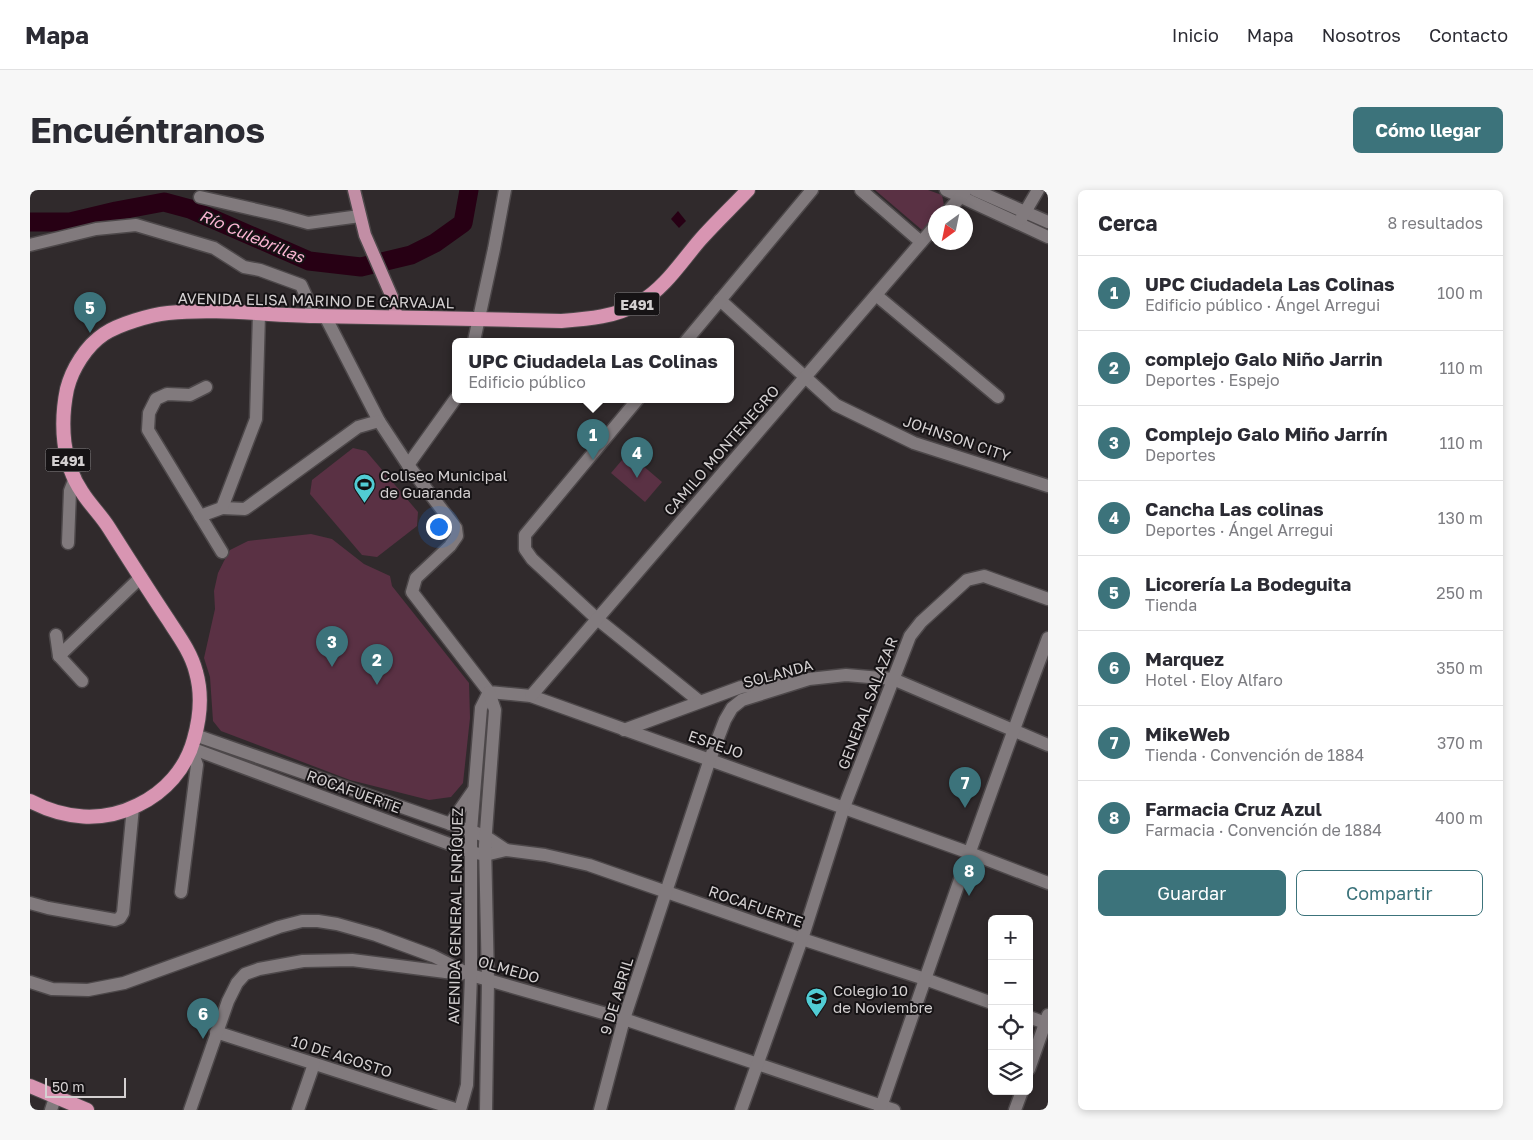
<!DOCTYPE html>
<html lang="es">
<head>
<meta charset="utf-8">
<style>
	:root { --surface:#fff; --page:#f7f7f7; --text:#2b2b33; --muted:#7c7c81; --line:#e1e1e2; --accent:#3c737b }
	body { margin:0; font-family:"Golos Text",sans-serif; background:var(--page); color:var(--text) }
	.controls { position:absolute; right:15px; bottom:15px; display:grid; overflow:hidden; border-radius:8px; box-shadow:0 2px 8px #0003 }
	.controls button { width:45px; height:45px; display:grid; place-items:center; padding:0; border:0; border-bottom:1px solid var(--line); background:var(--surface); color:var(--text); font:25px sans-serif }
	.compass { position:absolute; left:898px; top:15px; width:45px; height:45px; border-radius:50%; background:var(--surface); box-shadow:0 2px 8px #0003; rotate:213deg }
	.scale { position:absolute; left:15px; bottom:12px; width:81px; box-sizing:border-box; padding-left:5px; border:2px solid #d4d0d1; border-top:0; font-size:14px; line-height:18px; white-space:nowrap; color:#d4d0d1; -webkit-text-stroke:4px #161315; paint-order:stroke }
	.you { position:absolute; left:408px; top:336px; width:18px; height:18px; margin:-12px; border:4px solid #fff; border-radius:50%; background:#1a73e8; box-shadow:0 0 0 8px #1a73e833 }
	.badge { display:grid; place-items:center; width:32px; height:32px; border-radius:50%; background:var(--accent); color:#fff; font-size:16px; font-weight:700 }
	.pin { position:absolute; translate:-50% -41px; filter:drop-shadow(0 1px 2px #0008) }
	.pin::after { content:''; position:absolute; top:26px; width:18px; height:15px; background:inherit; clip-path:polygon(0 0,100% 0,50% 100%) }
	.popup { position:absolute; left:422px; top:148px; width:282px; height:65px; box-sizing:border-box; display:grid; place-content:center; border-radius:8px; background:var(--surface); filter:drop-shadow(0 1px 4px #0005); font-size:16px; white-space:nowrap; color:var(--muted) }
	.popup b { font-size:19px; color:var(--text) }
	.popup::after { content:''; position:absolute; left:50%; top:100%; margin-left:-10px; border:10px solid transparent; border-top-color:var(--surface) }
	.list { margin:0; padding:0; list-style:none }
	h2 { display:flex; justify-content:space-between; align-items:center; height:65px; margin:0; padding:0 20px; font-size:21px }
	h2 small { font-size:16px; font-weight:400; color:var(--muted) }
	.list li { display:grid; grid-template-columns:32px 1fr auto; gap:15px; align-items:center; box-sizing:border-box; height:75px; padding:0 20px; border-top:1px solid var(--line) }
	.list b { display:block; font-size:19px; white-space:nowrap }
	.list p { margin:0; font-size:16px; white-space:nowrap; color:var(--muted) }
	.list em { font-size:16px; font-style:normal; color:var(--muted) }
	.actions { display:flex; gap:10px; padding:15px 20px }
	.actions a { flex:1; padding:11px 0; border:1px solid var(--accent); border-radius:8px; text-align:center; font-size:18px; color:var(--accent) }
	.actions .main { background:var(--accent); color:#fff }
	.icon { flex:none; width:28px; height:28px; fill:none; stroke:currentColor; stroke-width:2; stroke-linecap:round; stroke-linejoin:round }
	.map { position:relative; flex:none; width:1018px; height:920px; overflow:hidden; border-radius:8px }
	header { display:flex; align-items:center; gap:30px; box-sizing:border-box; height:70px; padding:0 25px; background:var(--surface); border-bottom:1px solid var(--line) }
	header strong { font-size:24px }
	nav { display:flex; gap:28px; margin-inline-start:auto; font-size:18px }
	.intro { display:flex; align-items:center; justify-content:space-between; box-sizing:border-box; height:120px; padding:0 30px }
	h1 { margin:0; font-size:35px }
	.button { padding:12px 22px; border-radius:8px; background:var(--accent); color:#fff; font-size:18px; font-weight:700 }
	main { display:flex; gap:30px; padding:0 30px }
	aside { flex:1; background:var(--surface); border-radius:8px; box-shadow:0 2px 8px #0003 }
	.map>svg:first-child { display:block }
</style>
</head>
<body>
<header>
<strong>Mapa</strong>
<nav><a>Inicio</a><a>Mapa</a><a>Nosotros</a><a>Contacto</a></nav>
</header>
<div class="intro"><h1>Encuéntranos</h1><a class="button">Cómo llegar</a></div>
<main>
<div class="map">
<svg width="1018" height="920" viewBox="0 0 1018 920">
	<rect width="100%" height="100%" fill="#302a2c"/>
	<g fill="#5a3144">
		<path d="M845,0H898L912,5L914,15L908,22H906L905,25L892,40Z"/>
		<path d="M323,258L336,261L388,322L387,336L347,367L332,365L280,304L282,290Z"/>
		<path d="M598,263L632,292L615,312L581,283Z"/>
		<path d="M281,344L302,349L334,374L360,386L362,396L439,493L440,528L433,593L421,607L399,610L320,590L191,541L183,531L180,487L174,468L185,419L184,401L188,383L194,371L200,360L218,351Z"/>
	</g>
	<path fill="#270014" d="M648,21L656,31L649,38L641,29Z"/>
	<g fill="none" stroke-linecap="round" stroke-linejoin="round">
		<path stroke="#270014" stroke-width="19" d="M0,32H40L86,21L134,12L160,19L279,71L331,77L381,65L405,53L433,33L439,0"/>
		<defs>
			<g id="minor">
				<path d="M831,0L891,52"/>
				<path d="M916,0L1018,47"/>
				<path d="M945,0L1018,32"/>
				<path d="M170,7L249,25L278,33L330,26"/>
				<path d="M917,22L935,2"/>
				<path d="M991,29L1008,0"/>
				<path d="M0,55L66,39L106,35L184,58L214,77L230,80L271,95L285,126"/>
				<path d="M846,105L968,207"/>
				<path d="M690,110L806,215L884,253L1018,296"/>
				<path d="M295,126L349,231L378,275L426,338L427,346L420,356L386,388L382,402L459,502L501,506L940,663L1018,693"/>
				<path d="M444,151L464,59L475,0"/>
				<path d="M656,151L782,0"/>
				<path d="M176,197L160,205L137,204L126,209L119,223L118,240L192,362"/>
				<path d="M608,209L495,345V359L502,369L566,428L669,511"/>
				<path d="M378,275L426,208"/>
				<path d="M192,318L215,319L328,237L349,231"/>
				<path d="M170,326L192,318L226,229L229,124"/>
				<path d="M38,353L40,301L45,288"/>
				<path d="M26,445L29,466L52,491"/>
				<path d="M29,466L111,387"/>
				<path d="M501,506L906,35"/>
				<path d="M594,540L711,497L757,491"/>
				<path d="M161,558L441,662L455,665L476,660L455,646L165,545"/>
				<path d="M476,660L515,665L559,675L772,749L895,789L962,813"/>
				<path d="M151,702L167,575L161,558"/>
				<path d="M0,713L18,718L85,730L90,728L93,723L103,617"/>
				<path d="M0,792L22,799L58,800L94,793L249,737L272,731H288L307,734L346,745L403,766L441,785L594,829L864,920"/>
				<path d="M999,827L1018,834"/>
				<path d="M186,842L428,920"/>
				<path d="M999,879L1018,825"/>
				<path d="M21,920L25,908"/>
				<path d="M160,920L198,811L207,793L215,784L229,779L273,771L322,770L431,784"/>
				<path d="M268,920L284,874"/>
				<path d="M570,920L594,829L680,569L695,530L702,518L712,510L779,489L816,485L863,489L1018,555"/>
				<path d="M711,920L772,749L814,617L880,446L891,432L937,390L954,386L1018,409"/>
				<path d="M850,920C904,762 959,604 1018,448"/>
				<path d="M985,920L992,901"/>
			</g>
			<g id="tertiary">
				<path d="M420,634L443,601"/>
				<path d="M430,920L437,895L441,785V641L451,518L459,502"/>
				<path d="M456,920L458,791L455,655L465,520L459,502"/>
			</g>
			<path id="primary" d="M324,0L335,45L362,107L367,127"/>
			<g id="trunk">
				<path d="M0,611C34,629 72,633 108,615C135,602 156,579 164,549C170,528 172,503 166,482C161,462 148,445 137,428C117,398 98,368 79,338C71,325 60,315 52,302C32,273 30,233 37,199C42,179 56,156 74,144C89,134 120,125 138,123C187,118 235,125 284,126C366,127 449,129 531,131C558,129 586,127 609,113C635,98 651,72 670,50C685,33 702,17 718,0"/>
				<path d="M0,896L57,920"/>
			</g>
		</defs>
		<use href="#minor" stroke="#4d484a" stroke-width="15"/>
		<use href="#tertiary" stroke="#4d484a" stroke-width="15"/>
		<use href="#primary" stroke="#4d484a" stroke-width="15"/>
		<use href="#trunk" stroke="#4d484a" stroke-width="16"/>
		<use href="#minor" stroke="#817a7d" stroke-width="12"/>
		<use href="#tertiary" stroke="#817a7d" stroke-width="12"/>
		<use href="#primary" stroke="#c28ea5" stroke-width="12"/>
		<use href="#trunk" stroke="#d895b2" stroke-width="14"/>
	</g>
	<defs>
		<symbol id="stadium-pin" viewBox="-11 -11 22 30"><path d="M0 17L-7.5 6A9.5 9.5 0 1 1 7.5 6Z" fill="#51ccd4" stroke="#161315"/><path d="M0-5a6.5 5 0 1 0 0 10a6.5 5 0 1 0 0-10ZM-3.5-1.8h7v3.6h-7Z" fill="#111"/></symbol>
		<symbol id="school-pin" viewBox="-11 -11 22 30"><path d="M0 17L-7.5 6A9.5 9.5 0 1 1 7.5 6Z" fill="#51ccd4" stroke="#161315"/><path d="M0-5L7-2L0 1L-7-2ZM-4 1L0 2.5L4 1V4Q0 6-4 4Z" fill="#111"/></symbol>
	</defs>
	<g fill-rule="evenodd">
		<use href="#stadium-pin" x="322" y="282" width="25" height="34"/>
		<use href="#school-pin" x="774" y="796" width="25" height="34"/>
	</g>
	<g text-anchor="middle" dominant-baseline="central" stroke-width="4" stroke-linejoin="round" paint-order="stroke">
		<g fill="#161315" stroke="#9b9799" stroke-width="1">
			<rect x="584.5" y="102.5" width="45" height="23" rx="4"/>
			<rect x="15.5" y="258.5" width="45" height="23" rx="4"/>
		</g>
		<g font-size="14" font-weight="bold" fill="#d4d0d1">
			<text x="607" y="114">E491</text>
			<text x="38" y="270">E491</text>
		</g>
		<g font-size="15" fill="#d4d0d1" stroke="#161315">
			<text transform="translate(286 110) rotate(1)">AVENIDA ELISA MARINO DE CARVAJAL</text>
			<text transform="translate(927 248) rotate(19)">JOHNSON CITY</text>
			<text transform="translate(691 260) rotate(-49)">CAMILO MONTENEGRO</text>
			<text transform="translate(748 483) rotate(-15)">SOLANDA</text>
			<text transform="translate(837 513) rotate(-69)">GENERAL SALAZAR</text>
			<text transform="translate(686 554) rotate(19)">ESPEJO</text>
			<text transform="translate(324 601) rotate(20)">ROCAFUERTE</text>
			<text transform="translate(726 716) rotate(19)">ROCAFUERTE</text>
			<text transform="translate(425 726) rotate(-89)">AVENIDA GENERAL ENRÍQUEZ</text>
			<text transform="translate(479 779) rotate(16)">OLMEDO</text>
			<text transform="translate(586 806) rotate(-73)">9 DE ABRIL</text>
			<text transform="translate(312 866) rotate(18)">10 DE AGOSTO</text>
		</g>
		<g font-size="15" fill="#d4d0d1" stroke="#161315" text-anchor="start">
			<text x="350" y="285">Coliseo Municipal<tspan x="350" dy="17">de Guaranda</tspan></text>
			<text x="803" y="800">Colegio 10<tspan x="803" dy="17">de Noviembre</tspan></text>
		</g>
		<g font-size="16" font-style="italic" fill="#fab4d2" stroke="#161315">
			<text transform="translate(222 46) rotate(23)">Río Culebrillas</text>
		</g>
	</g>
</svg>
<div class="controls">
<button>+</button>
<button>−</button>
<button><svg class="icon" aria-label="locate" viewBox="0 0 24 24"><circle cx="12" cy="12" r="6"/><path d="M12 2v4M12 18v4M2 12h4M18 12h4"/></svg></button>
<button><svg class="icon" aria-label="layers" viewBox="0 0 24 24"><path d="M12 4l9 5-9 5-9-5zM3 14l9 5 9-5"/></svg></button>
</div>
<svg class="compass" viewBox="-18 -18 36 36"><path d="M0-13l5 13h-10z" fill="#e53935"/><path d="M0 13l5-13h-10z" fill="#7c7c81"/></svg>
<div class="scale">50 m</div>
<div class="you"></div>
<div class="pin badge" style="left:563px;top:270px">1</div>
<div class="popup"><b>UPC Ciudadela Las Colinas</b>Edificio público</div>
<div class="pin badge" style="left:347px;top:495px">2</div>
<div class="pin badge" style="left:302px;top:477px">3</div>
<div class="pin badge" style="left:607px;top:288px">4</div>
<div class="pin badge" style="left:60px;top:143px">5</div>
<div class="pin badge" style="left:173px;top:849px">6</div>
<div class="pin badge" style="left:935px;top:618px">7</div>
<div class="pin badge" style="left:939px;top:706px">8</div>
</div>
<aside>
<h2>Cerca<small>8 resultados</small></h2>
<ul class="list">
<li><span class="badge">1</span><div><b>UPC Ciudadela Las Colinas</b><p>Edificio público · Ángel Arregui</p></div><em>100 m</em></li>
<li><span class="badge">2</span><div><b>complejo Galo Niño Jarrin</b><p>Deportes · Espejo</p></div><em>110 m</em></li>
<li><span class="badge">3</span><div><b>Complejo Galo Miño Jarrín</b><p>Deportes</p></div><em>110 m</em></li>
<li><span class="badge">4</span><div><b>Cancha Las colinas</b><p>Deportes · Ángel Arregui</p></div><em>130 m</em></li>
<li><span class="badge">5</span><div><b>Licorería La Bodeguita</b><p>Tienda</p></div><em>250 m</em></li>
<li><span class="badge">6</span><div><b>Marquez</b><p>Hotel · Eloy Alfaro</p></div><em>350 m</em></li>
<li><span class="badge">7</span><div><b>MikeWeb</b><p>Tienda · Convención de 1884</p></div><em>370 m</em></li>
<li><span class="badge">8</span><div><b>Farmacia Cruz Azul</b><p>Farmacia · Convención de 1884</p></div><em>400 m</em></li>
</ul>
<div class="actions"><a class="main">Guardar</a><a>Compartir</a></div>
</aside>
</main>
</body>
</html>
